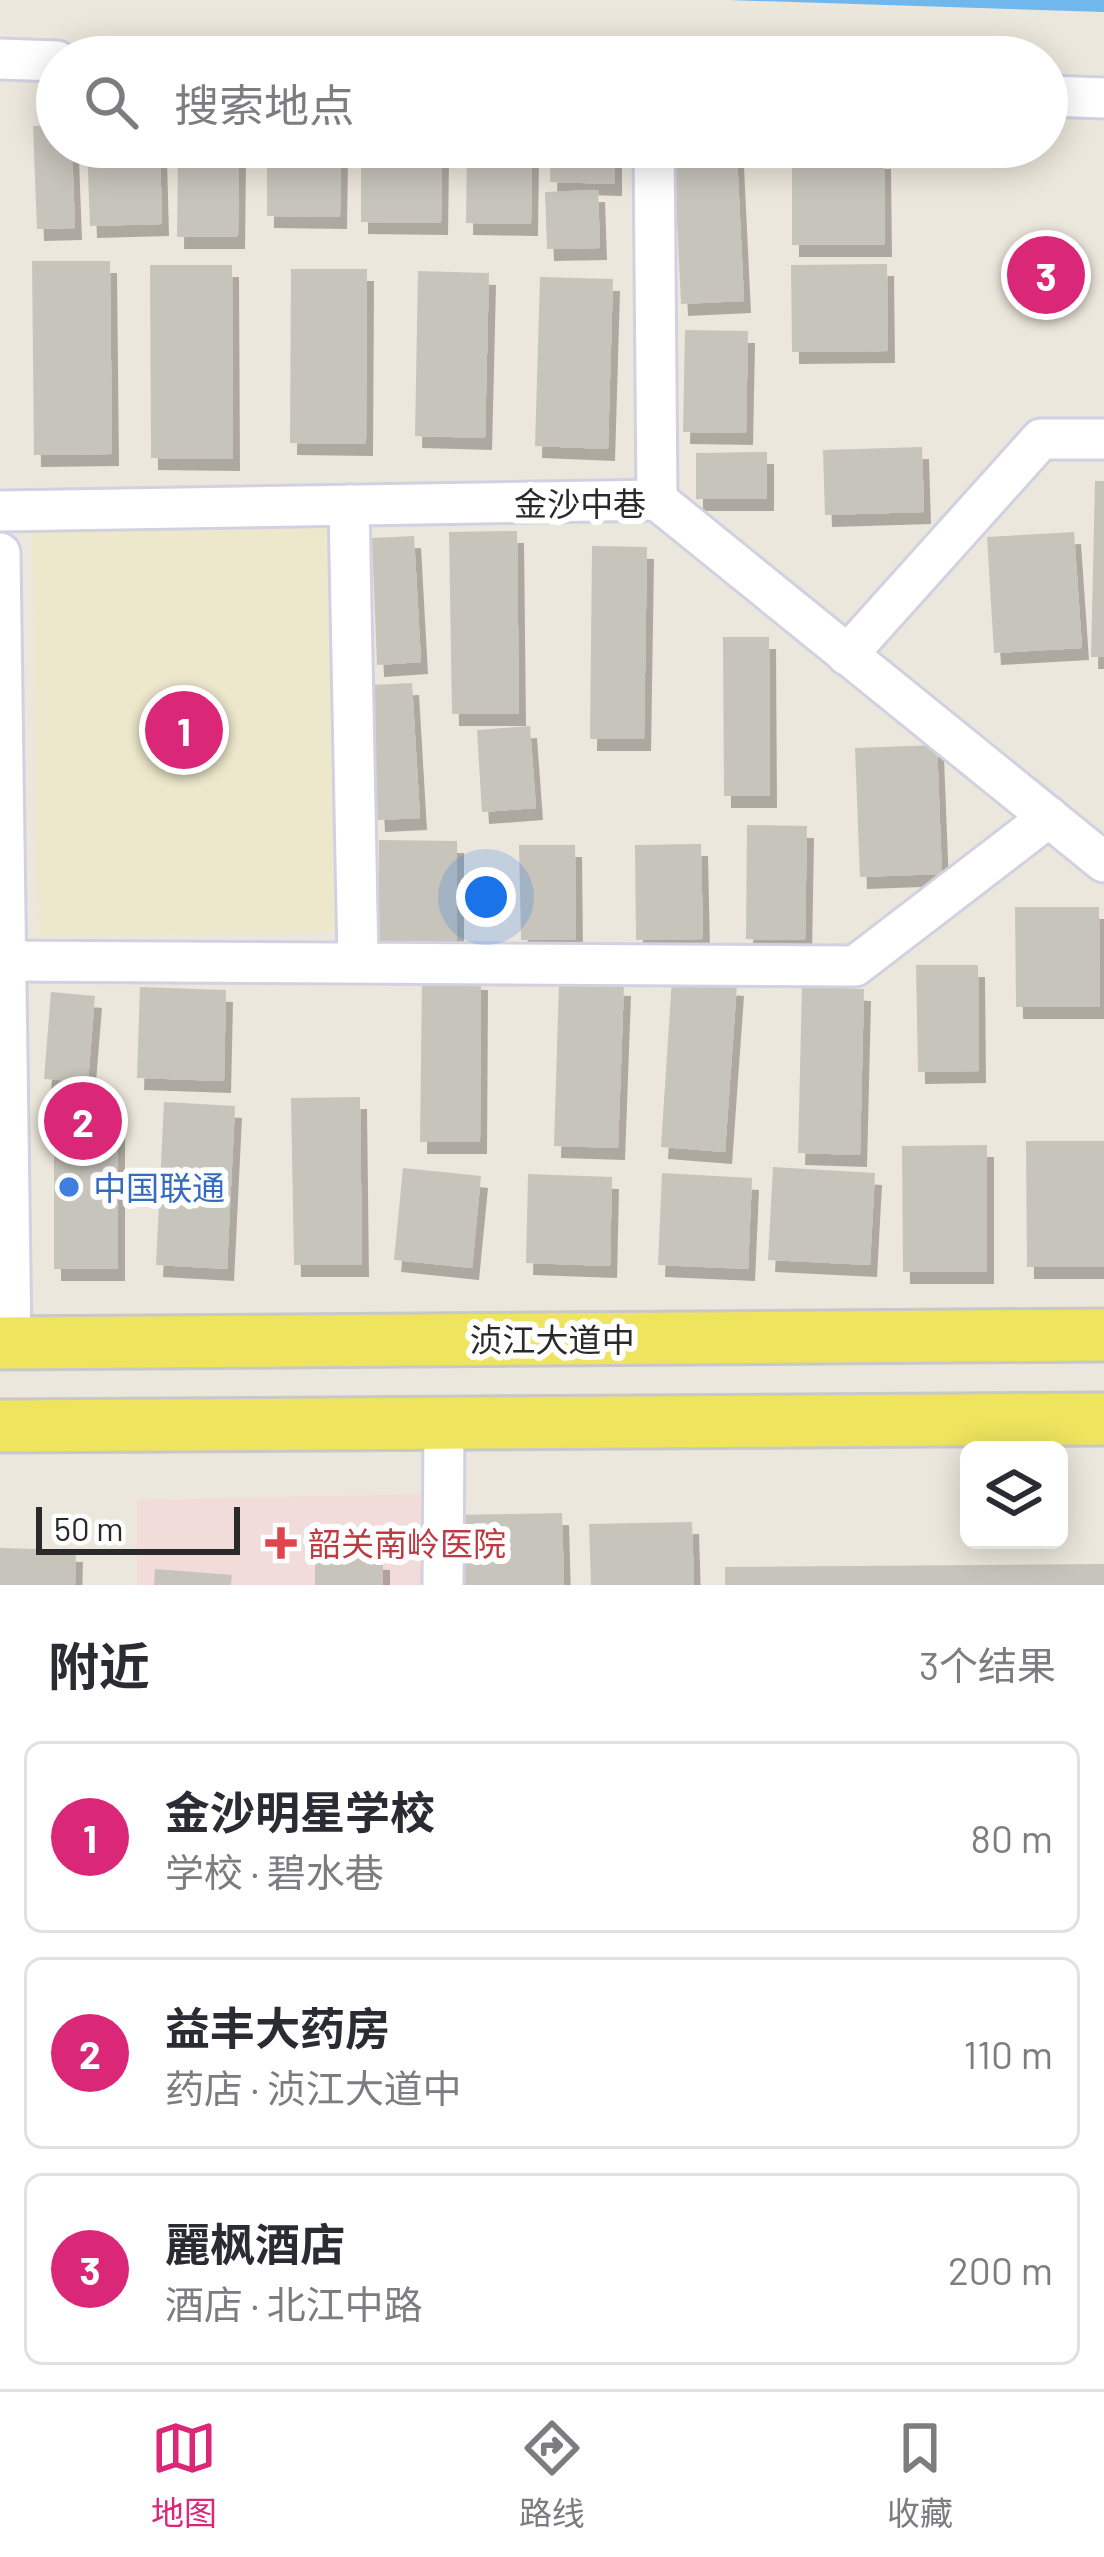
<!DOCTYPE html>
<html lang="zh">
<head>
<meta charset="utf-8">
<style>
	:root { --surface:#fff; --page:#f2f2f3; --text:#2b2b33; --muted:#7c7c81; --line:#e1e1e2; --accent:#db2777 }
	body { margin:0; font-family:Barlow,"Noto Sans SC",sans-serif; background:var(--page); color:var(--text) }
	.controls { position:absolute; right:36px; bottom:36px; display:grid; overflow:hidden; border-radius:18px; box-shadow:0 6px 30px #0003 }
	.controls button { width:108px; height:108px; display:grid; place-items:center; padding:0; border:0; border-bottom:3px solid var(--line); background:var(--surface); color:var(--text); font:60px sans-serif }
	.scale { position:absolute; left:36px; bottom:30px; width:204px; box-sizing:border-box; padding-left:12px; border:6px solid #2a2a2a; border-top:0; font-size:33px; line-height:42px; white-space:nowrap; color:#2a2a2a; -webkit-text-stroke:9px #fff; paint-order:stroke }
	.you { position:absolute; left:486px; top:897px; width:42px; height:42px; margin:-30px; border:9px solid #fff; border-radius:50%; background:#1a73e8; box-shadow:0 0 0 18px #1a73e833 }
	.badge { display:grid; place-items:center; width:78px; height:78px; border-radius:50%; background:var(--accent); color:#fff; font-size:39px; font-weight:700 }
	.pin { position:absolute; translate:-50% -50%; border:6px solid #fff; box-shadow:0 3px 12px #0006 }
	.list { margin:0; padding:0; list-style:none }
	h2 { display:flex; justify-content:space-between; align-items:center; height:156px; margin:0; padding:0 48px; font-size:51px }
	h2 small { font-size:39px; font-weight:400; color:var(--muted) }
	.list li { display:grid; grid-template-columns:78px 1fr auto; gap:36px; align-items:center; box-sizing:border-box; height:192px; margin:0 24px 24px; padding:0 24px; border:3px solid var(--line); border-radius:18px }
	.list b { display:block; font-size:45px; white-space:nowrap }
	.list p { margin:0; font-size:39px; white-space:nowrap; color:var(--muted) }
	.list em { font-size:39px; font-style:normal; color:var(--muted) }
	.icon { flex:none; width:66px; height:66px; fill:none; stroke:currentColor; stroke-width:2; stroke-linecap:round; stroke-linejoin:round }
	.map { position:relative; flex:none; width:1104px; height:1585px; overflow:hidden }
	.search { position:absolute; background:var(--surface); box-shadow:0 6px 30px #0003; left:36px; right:36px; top:36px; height:132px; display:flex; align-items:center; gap:30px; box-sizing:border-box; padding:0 42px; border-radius:66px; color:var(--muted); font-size:45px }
	.sheet { height:804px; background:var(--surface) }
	nav { display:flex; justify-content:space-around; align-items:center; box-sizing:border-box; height:168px; border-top:3px solid var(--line); background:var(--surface); font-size:33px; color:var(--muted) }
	nav a { display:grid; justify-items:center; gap:6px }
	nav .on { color:var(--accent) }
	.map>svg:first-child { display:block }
</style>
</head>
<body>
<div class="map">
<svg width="1104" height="1585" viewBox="0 0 1104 1585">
	<defs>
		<filter id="shadow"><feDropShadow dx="7" dy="12" stdDeviation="0" flood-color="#0004"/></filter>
	</defs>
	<rect width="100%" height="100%" fill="#ece7dc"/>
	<path fill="#ede8cb" d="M328,523L336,932L39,937L32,527Z"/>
	<path fill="#f2dcd9" d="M424,1494L425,1585H137V1500Z"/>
	<path fill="#70b7ed" d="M728,0H1104V12Z"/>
	<g fill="#c7c4bb" filter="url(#shadow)">
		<path d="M57,125V147H72L75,228L37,229L33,126Z"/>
		<path d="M87,147H160L162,224L90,226Z"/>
		<path d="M178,147H239L238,237H177Z"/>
		<path d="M267,147H341L340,217L267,216Z"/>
		<path d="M361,147H442L441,223L361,222Z"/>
		<path d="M467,147H532L531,224L466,223Z"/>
		<path d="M551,147H615V184L550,182Z"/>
		<path d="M737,155L744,301L681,304L674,158Z"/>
		<path d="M792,157H884L885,245H792Z"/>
		<path d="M598,190L600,248L547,249L545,192Z"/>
		<path d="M32,261H110L112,454L34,455Z"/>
		<path d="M887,264L888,351L792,352L791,265Z"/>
		<path d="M150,265H232L233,459L151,458Z"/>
		<path d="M291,269H367L366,444L290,443Z"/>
		<path d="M418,271L489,273L485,438L415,436Z"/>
		<path d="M540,277L613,279L608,449L535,446Z"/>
		<path d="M685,330L748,331L746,433L683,432Z"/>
		<path d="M922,447L924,512L825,515L823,450Z"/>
		<path d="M767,452V499H696V453Z"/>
		<path d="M1095,481H1104V657H1091Z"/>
		<path d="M517,531L519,714H452L449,532Z"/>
		<path d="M1074,532L1082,648L994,653L987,537Z"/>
		<path d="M414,536L421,662L377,665L372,538Z"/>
		<path d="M592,546L647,547L644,739H590Z"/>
		<path d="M723,637H769L770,796H724Z"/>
		<path d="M412,683L420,818L378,820L371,685Z"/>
		<path d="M530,726L536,808L482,812L477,730Z"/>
		<path d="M937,745L942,874L860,877L855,748Z"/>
		<path d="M747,825L807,826L805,940L746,939Z"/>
		<path d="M379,840L457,841V944H379Z"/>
		<path d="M701,844L703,939L636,940L635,845Z"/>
		<path d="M519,845H575L576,940H521Z"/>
		<path d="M1015,907H1099L1100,1007H1016Z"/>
		<path d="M916,965H978L979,1071L918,1072Z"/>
		<path d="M422,977L481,978L480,1142H420Z"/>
		<path d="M672,979L737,984L725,1152L661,1147Z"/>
		<path d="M559,982L624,984L618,1148L554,1146Z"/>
		<path d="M802,986L864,989L860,1155L798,1153Z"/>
		<path d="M140,987L226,990L224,1081L137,1078Z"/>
		<path d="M51,992L95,996L88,1082L44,1079Z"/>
		<path d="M360,1097L362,1265H294L291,1098Z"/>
		<rect x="54" y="1099" width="64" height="170"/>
		<path d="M164,1102L235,1106L227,1269L156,1265Z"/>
		<path d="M1026,1141H1104V1267H1027Z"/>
		<path d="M987,1145V1272H903L902,1146Z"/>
		<path d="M773,1167L875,1173L870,1265L768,1260Z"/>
		<path d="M403,1168L481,1176L472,1268L394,1260Z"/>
		<path d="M662,1173L752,1178L748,1269L658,1265Z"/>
		<path d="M528,1174L612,1177L610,1266L526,1263Z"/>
		<path d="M562,1513L564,1585H455L453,1515Z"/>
		<path d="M692,1522L694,1585H591L589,1524Z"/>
		<path d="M0,1548L76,1550L75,1585H0Z"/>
		<path d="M315,1557L383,1558V1585H315Z"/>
		<path d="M1104,1564V1585H725V1567Z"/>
		<path d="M155,1569L232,1575L231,1585H154Z"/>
	</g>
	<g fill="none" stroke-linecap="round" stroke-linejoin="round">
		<defs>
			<g id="minor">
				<path d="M0,59L57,61"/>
				<path d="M1047,96L1104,98"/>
				<path d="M654,147L657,500"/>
				<path d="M349,505L358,961"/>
				<path d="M0,511L657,500L1104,862"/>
				<path d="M0,553L11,1343"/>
				<path d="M847,655L1041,439H1104"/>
				<path d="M8,961L855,966L1049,817"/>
				<path d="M443,1585L444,1423"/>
			</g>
			<g id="major">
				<path d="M0,1343L1104,1335"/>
				<path d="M0,1426L1104,1419"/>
			</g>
		</defs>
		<use href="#minor" stroke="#d1d1e2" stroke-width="45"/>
		<use href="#major" stroke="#c8c8c8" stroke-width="57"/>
		<use href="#minor" stroke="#fff" stroke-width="39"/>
		<use href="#major" stroke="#eee45e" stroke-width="51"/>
	</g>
	<circle fill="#3f7fe0" stroke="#fff" stroke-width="4.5" cx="69" cy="1187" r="12"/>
	<path fill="#e0444e" stroke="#fff" stroke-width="4.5" d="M275 1525h12v12h12v12h-12v12h-12v-12h-12v-12h12z"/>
	<g text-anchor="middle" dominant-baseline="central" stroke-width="12" stroke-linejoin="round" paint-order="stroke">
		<g font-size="33" fill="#2a2a2a" stroke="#fff">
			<text x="580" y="503">金沙中巷</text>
			<text x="552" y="1339">浈江大道中</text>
		</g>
		<g font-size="33" fill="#366cbe" stroke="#fff" text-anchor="start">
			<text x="93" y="1187">中国联通</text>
		</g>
		<g font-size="33" fill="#be3a42" stroke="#fff" text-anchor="start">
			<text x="308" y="1543">韶关南岭医院</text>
		</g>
	</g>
</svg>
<div class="controls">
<button><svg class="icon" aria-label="layers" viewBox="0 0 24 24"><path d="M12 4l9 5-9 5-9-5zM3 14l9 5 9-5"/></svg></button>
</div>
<div class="scale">50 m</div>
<div class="you"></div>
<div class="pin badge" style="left:184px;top:730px">1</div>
<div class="pin badge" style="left:83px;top:1121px">2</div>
<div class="pin badge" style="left:1046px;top:275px">3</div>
<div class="search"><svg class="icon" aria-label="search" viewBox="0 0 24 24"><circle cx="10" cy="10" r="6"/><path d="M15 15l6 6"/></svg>搜索地点</div>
</div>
<section class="sheet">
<h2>附近<small>3个结果</small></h2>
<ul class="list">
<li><span class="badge">1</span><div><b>金沙明星学校</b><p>学校 · 碧水巷</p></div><em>80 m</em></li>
<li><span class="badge">2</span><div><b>益丰大药房</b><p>药店 · 浈江大道中</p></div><em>110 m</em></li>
<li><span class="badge">3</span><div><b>麗枫酒店</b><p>酒店 · 北江中路</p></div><em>200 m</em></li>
</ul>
</section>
<nav>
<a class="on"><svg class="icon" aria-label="map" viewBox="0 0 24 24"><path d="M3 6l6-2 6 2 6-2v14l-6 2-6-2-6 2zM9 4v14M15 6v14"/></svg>地图</a>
<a><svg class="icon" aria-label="directions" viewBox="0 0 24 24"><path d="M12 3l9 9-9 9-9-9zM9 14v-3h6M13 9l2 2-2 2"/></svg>路线</a>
<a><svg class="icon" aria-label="saved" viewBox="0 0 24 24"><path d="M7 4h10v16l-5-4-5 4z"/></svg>收藏</a>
</nav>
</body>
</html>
